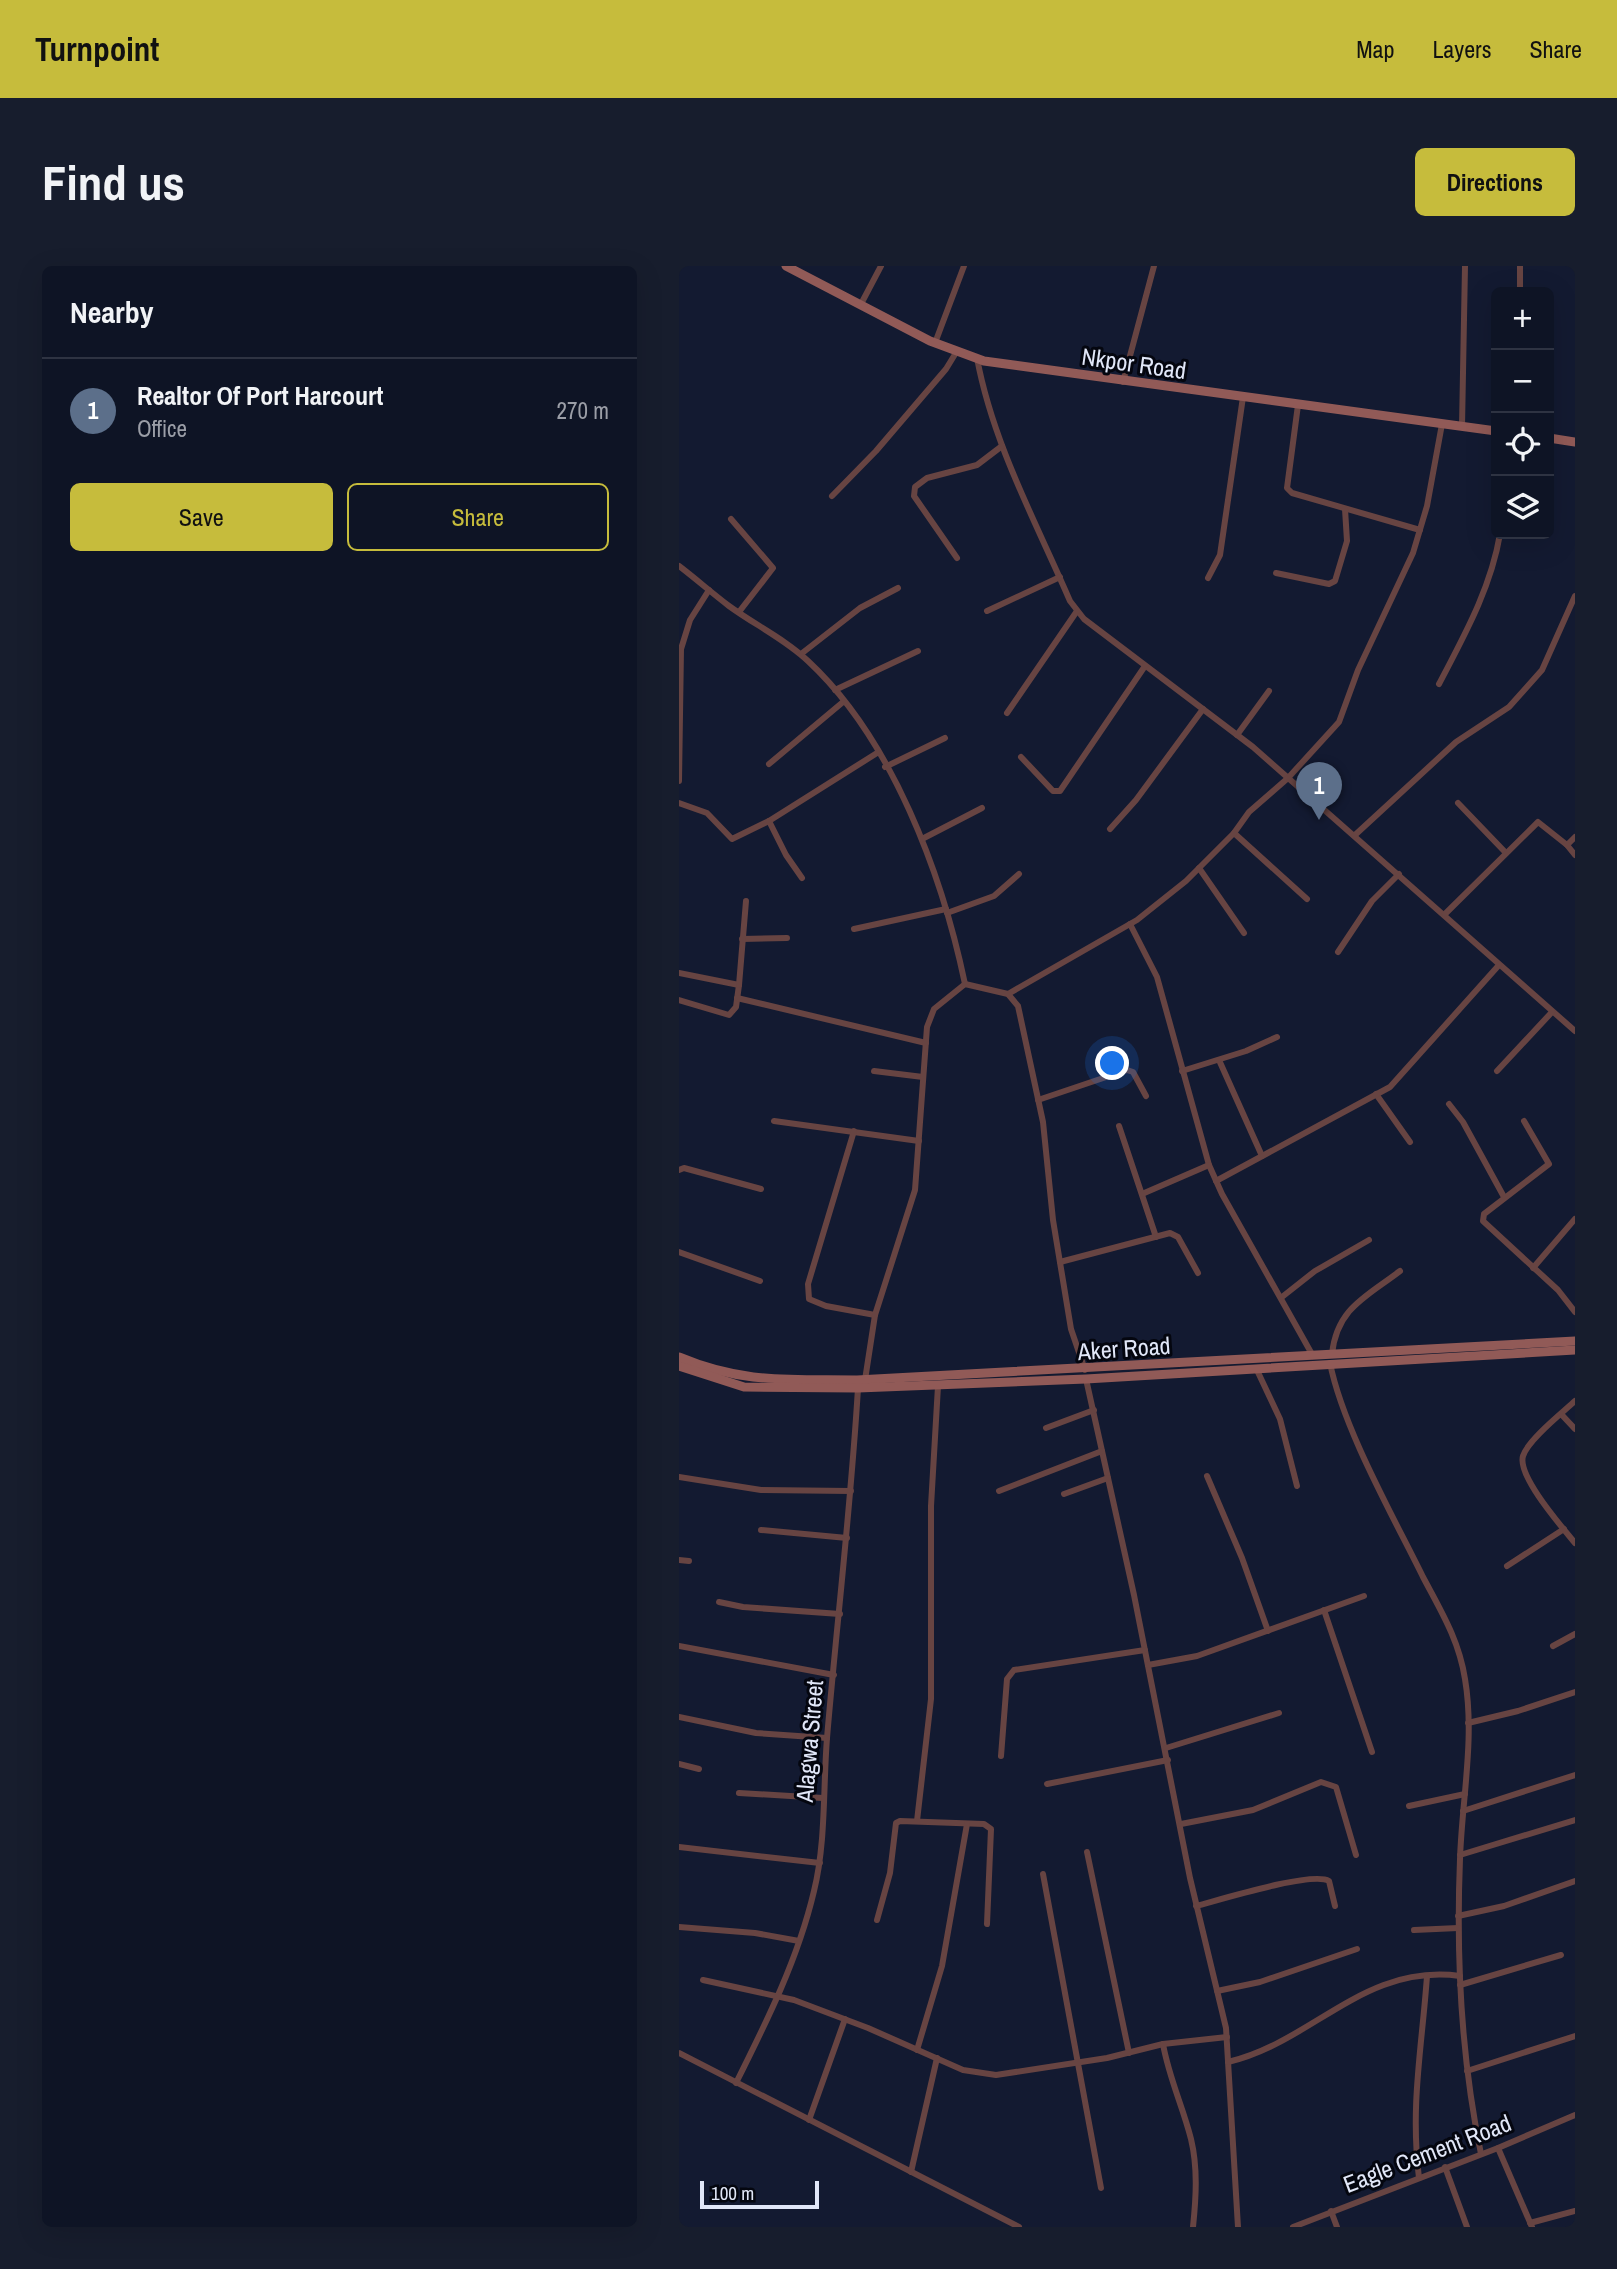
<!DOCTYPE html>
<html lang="en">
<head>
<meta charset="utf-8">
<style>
	:root { --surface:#0e1425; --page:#171d2d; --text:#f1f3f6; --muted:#9b9ea7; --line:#2e3342; --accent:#c6bc3c }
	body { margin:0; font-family:"Archivo Narrow",sans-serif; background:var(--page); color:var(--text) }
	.controls { position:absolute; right:21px; top:21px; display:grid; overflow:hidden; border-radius:10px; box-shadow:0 7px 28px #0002 }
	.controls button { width:63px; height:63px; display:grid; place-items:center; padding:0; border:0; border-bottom:2px solid var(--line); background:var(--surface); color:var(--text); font:35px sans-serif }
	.scale { position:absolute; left:21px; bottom:18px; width:119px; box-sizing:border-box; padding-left:7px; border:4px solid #e1e7f8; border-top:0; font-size:19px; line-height:24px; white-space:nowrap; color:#e1e7f8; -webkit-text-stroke:5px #04060f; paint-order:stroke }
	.you { position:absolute; left:434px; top:798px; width:24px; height:24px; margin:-18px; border:5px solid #fff; border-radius:50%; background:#1a73e8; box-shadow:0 0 0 10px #1a73e833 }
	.badge { display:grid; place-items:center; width:46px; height:46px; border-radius:50%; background:var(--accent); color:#fff; font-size:23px; font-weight:700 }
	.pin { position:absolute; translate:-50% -58px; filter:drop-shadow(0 2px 4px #0008) }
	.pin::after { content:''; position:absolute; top:37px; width:24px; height:21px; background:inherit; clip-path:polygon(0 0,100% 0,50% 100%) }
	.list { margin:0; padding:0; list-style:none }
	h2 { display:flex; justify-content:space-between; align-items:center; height:91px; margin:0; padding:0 28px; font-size:30px }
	h2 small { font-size:23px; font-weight:400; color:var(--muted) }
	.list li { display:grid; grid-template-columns:46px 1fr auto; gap:21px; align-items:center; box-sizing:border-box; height:105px; padding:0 28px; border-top:2px solid var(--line) }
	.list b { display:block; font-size:26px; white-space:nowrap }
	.list p { margin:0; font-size:23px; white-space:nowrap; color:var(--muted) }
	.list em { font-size:23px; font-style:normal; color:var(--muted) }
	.actions { display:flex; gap:14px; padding:21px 28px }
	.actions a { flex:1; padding:16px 0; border:2px solid var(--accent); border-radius:10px; text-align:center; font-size:24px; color:var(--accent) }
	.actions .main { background:var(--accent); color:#111 }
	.icon { flex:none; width:38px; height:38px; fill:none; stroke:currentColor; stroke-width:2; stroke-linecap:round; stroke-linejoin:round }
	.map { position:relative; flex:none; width:896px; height:1961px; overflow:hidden; border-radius:10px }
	header { display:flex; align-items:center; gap:42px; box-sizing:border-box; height:98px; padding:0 35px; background:var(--accent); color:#111 }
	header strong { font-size:33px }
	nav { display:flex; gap:38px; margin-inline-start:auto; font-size:24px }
	.intro { display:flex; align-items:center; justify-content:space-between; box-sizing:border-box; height:168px; padding:0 42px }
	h1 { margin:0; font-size:49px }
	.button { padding:18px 32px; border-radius:10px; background:var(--accent); color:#111; font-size:24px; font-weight:700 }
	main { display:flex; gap:42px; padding:0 42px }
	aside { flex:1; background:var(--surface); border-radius:10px; box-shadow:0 7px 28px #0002 }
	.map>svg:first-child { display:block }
</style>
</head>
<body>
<header>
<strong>Turnpoint</strong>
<nav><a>Map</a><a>Layers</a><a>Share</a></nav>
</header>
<div class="intro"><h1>Find us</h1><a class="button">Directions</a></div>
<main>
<aside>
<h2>Nearby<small></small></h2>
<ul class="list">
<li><span class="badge" style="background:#5c6f8a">1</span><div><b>Realtor Of Port Harcourt</b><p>Office</p></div><em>270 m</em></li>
</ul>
<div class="actions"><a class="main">Save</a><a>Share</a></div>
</aside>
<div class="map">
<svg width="896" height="1961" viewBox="0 0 896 1961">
	<rect width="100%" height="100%" fill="#131a31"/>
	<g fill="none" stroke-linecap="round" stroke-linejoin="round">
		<g stroke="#674442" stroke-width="6">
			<path d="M841,0V26"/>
			<path d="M182,38L202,0"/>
			<path d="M256,77L285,0"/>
			<path d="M298,92C314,178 357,256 391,335L405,353L574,481L896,765"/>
			<path d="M444,116L475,0"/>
			<path d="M619,139L608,222L613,227L741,264"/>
			<path d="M783,160L786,0"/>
			<path d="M153,230L197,185L267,103L278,85"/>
			<path d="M52,253L94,302L60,346"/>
			<path d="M278,292L235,230L236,221L248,212L298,199L323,180"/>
			<path d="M0,300C17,313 33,327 50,340C76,359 106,373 129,395C213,473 263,608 286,718"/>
			<path d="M597,307L650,318L656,315L668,275L666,243"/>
			<path d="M529,312L541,289L564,131"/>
			<path d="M308,345L381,311"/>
			<path d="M122,388L181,342L219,322"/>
			<path d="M760,418C785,370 812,322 821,268"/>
			<path d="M156,424L239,385"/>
			<path d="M328,447L398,345"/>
			<path d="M558,469L590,425"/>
			<path d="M342,491L374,525H381L466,400"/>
			<path d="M90,498L164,436"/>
			<path d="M206,501L266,472"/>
			<path d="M0,515L2,383L11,354L30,324"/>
			<path d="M0,537L28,547L53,573L90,555L198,487"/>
			<path d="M779,537L827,587"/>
			<path d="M90,555L107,589L123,612"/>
			<path d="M431,563L457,534L524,443"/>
			<path d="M555,567L628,633"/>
			<path d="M676,569L777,476L830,441L863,404L896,330"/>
			<path d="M243,573L303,542"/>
			<path d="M888,579L896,571"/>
			<path d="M520,602L565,667"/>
			<path d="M268,647L315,630L340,608"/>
			<path d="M766,648L859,556L888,579L896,589"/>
			<path d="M451,658L478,711L530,899L543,928L634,1090"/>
			<path d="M175,663L267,643"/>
			<path d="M63,673L108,672"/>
			<path d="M659,686L693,635L720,608"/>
			<path d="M0,707L60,719L57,741L50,749L0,734"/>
			<path d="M60,719L67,635"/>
			<path d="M329,728L458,654L507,615L555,567L570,546L609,512L660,456L679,404L734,287L748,240L763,158"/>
			<path d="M58,732L247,777"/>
			<path d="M540,794L583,890"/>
			<path d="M195,805L244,811"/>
			<path d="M503,805L567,785L598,771"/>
			<path d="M818,805L873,746"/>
			<path d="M697,828L731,876"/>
			<path d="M359,834L448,804L454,806L467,830"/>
			<path d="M770,838L784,856L825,931"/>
			<path d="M95,855L240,875"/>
			<path d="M845,855L870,898L805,948L804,955L879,1024L896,1046"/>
			<path d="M440,860L477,971"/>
			<path d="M175,865L129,1018L130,1033L147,1040L196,1049"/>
			<path d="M0,904L5,902L82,923"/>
			<path d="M537,915L711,821L820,699"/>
			<path d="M463,928L530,899"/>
			<path d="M0,986L81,1015"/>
			<path d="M381,996L491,967L499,971L519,1007"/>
			<path d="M854,1002L896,953"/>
			<path d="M603,1031L636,1005L690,974"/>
			<path d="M653,1088C658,1042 687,1031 721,1005"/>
			<path d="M651,1097C664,1162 714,1250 744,1311C762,1345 780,1374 786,1413C796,1472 783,1533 781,1593C777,1692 782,1791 802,1888"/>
			<path d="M577,1102L601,1153L618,1220"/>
			<path d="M407,1113L455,1329L511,1612L547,1762L559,1961"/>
			<path d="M186,1114L196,1049L236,924L248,761L255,743L286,718L329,728L339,740L364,856L374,954L392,1063L406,1104"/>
			<path d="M896,1135C883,1147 849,1174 844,1190C838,1210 883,1261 896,1277"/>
			<path d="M882,1148L896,1163"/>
			<path d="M367,1162L415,1144"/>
			<path d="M528,1210L563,1292L589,1365"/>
			<path d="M0,1211L82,1224L172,1225"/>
			<path d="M320,1225L423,1185"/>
			<path d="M385,1228L429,1212"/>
			<path d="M82,1264L168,1272"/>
			<path d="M0,1294L10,1295"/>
			<path d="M828,1300L885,1263"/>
			<path d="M40,1336L64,1341L161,1348"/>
			<path d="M645,1344L693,1486"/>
			<path d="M0,1380L155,1409"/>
			<path d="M874,1380L896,1368"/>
			<path d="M469,1399L518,1390L685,1330"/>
			<path d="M0,1451L77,1467L148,1472"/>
			<path d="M789,1457L839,1445L896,1426"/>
			<path d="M487,1482L600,1447"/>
			<path d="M322,1490L328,1413L335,1404L466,1384"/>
			<path d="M0,1498L20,1503"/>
			<path d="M368,1518L489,1494"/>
			<path d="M60,1527L144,1532"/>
			<path d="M730,1540L786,1528"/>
			<path d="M784,1545L896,1509"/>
			<path d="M238,1555L252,1433V1240L259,1120"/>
			<path d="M502,1558L574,1544L642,1516L657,1521L677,1589"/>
			<path d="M0,1581L141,1597"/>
			<path d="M408,1586L450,1787"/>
			<path d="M781,1589L896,1554"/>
			<path d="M364,1608L422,1922"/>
			<path d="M517,1640C540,1634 633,1605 650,1615L656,1640"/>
			<path d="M779,1650L825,1640L896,1615"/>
			<path d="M198,1654L211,1607L217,1557L221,1555L305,1558L312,1563L308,1658"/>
			<path d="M0,1661L76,1667L120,1675"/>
			<path d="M735,1664L779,1662"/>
			<path d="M24,1714L115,1734L189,1762L284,1804L317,1809L428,1792L484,1778L548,1771"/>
			<path d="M781,1719L882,1689"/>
			<path d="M538,1725L581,1716L678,1683"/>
			<path d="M484,1778C490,1812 504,1841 512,1873C519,1902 517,1932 514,1961"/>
			<path d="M238,1784L263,1700L288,1558"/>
			<path d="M0,1787L340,1961"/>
			<path d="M549,1796C634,1776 685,1697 781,1710"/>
			<path d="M788,1805L896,1770"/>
			<path d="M57,1817C88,1755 119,1693 135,1625C147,1576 144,1522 148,1472C158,1355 172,1239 179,1122"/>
			<path d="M130,1854L166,1753"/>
			<path d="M819,1882L853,1961"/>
			<path d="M766,1901L788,1961"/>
			<path d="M232,1906L258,1792"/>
			<path d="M740,1912C731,1839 743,1781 748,1710"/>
			<path d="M652,1945L658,1961"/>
			<path d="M851,1957L896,1945"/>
			<path d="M614,1961L819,1882L896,1849"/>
		</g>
		<g stroke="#915a57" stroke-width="9">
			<path d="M107,0L251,75L305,95L817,165"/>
			<path d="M870,172L896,176"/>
			<path d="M0,1091C64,1118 110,1113 178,1114L896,1075"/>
			<path d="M0,1100L65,1121L179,1122L407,1113L896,1084"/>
		</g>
	</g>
	<g text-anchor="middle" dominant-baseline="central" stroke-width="6" stroke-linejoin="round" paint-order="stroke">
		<g font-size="24" fill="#e1e7f8" stroke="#04060f">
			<text transform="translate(455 97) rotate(8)">Nkpor Road</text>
			<text transform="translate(445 1082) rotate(-4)">Aker Road</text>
			<text transform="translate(130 1475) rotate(-85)">Alagwa Street</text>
			<text transform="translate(748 1887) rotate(-21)">Eagle Cement Road</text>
		</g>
	</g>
</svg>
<div class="controls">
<button>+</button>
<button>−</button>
<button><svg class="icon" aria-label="locate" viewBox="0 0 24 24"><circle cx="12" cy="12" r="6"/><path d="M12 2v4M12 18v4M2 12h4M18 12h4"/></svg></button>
<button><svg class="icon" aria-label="layers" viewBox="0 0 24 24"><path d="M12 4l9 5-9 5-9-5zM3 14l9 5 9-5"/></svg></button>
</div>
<div class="scale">100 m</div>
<div class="you"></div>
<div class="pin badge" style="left:640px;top:554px;background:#5c6f8a">1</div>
</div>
</main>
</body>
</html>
